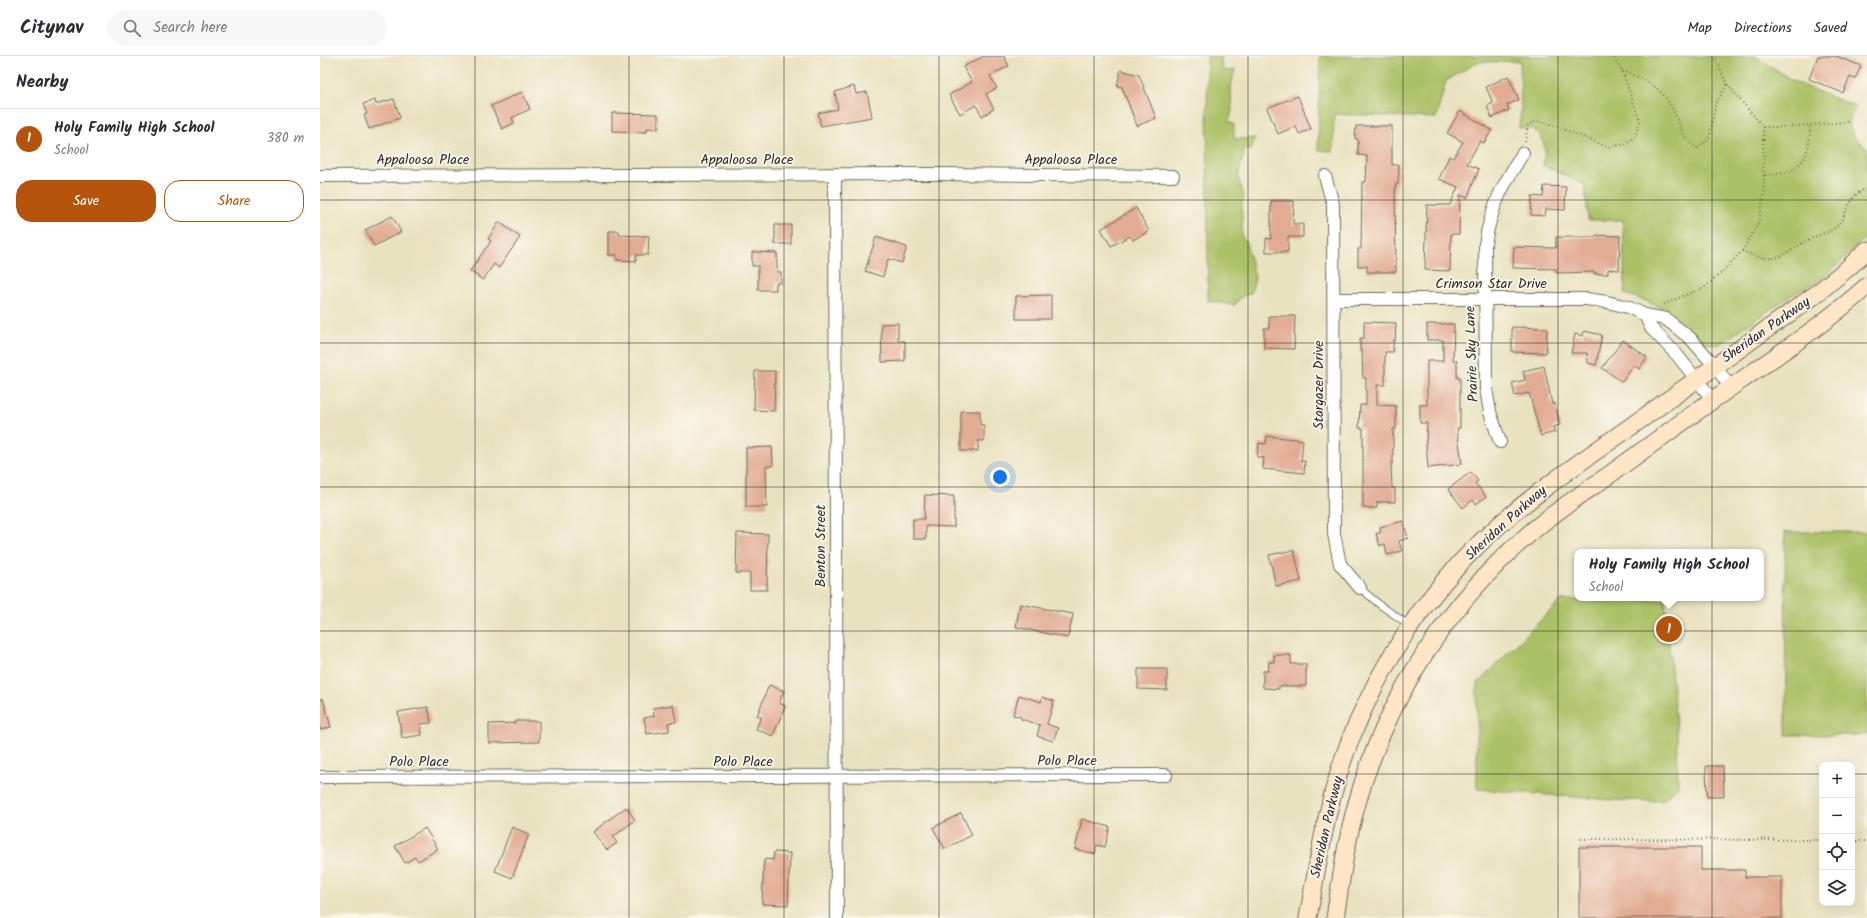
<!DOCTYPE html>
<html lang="en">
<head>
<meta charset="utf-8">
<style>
	:root { --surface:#fff; --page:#f7f7f7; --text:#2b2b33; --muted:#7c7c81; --line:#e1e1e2; --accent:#b45309 }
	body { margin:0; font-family:Kalam,sans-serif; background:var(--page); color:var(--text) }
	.controls { position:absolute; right:12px; bottom:12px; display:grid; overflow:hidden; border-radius:8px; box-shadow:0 4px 16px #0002 }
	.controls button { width:36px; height:36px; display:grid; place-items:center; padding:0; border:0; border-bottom:1px solid var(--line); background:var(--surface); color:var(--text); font:20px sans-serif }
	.you { position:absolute; left:680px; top:421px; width:14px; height:14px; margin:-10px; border:3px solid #fff; border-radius:50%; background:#1a73e8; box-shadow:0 0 0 6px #1a73e833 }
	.badge { display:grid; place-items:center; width:26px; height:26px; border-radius:50%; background:var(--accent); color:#fff; font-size:13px; font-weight:700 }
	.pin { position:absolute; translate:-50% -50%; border:2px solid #fff; box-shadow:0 1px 4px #0006 }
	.popup { position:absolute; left:1254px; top:493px; width:190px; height:52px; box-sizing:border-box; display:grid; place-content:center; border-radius:8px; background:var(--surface); filter:drop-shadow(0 1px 3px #0005); font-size:13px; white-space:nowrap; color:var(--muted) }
	.popup b { font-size:15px; color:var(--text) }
	.popup::after { content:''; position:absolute; left:50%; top:100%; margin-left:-8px; border:8px solid transparent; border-top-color:var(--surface) }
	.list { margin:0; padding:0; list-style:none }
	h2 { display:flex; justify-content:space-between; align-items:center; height:52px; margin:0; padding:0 16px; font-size:17px }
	h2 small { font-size:13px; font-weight:400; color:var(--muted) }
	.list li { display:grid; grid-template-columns:26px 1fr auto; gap:12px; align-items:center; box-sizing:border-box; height:60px; padding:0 16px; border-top:1px solid var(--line) }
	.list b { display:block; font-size:15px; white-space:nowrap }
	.list p { margin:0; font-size:13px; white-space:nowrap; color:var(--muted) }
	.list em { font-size:13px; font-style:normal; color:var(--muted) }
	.actions { display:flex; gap:8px; padding:12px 16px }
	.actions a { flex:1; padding:9px 0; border:1px solid var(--accent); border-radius:16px; text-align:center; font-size:14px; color:var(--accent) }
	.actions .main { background:var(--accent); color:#fff }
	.icon { flex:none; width:22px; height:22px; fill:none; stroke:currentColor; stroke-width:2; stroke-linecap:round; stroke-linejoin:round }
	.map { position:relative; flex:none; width:1547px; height:862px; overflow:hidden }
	header { display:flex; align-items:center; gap:24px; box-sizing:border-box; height:56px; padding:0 20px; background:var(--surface); border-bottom:1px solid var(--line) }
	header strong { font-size:19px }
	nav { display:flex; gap:22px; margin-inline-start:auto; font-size:14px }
	.search { width:280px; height:36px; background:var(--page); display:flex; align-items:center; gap:10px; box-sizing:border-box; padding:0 14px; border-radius:22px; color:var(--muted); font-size:15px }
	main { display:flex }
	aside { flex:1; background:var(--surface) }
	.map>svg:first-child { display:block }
</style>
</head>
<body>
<header>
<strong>Citynav</strong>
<div class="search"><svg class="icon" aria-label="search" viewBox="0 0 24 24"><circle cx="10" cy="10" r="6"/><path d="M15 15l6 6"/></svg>Search here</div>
<nav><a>Map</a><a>Directions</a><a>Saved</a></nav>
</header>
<main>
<aside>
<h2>Nearby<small></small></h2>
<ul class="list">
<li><span class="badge">1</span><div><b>Holy Family High School</b><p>School</p></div><em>380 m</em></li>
</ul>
<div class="actions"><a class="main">Save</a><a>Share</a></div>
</aside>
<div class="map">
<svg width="1547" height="862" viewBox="0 0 1547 862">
	<rect width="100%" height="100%" fill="#fbf7ec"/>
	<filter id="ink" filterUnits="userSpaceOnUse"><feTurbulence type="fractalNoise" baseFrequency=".025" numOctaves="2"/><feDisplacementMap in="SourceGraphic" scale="8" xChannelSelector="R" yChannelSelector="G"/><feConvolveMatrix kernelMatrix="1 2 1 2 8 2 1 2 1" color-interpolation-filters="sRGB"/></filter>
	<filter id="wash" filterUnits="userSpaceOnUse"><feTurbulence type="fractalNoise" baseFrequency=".012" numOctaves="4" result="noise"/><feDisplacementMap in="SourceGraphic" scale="16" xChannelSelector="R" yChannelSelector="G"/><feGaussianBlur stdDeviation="0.9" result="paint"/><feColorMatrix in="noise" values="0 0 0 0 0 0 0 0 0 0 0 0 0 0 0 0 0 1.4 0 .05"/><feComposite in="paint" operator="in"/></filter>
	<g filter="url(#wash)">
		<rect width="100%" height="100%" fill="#e9e2c0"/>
		<g fill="#abc166" stroke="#6b7648">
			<path d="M887,0H901V10L906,15L915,14L911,30L912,55L909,65L914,69V83L935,82L931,94L925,93L918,121L924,140L922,147V181L926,186L935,222L931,237L921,241L915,249L888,245Z"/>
			<path d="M1000,0H1435L1475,26L1536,51C1524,67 1531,82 1547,91V180L1521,206L1498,226L1479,235L1449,254L1402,287L1397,289L1384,287L1359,264L1339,251L1326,245L1305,238L1303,164H1268L1265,129L1223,109C1228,90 1223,69 1199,72L1201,52L1200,5L1158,6L1126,25L1116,62L1014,58L1013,95L998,94Z"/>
			<path d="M1465,476H1547V679H1466Z"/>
			<path d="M1241,544H1345L1357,680L1358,730L1342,745L1292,744L1157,733V628Z"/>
		</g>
		<g id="blocks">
			<g fill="#e2ab93">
				<path d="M664,0H684L689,10L670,20L677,32L666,38L674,53L662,60L656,49L640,58L629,39L652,26L643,11Z"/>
				<path d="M1498,0H1516L1541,10L1535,23L1530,21L1523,37L1489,23Z"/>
				<path d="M801,14L819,19L836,62L817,70L802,31L797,30Z"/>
				<path d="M1188,20L1199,44L1187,49L1189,54L1172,62L1167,50L1173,47L1166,31Z"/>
				<path d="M534,30L536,38L547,36L552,61L501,70L498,57L518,53L515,36Z"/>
				<path d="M202,36L210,53L192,62L194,67L182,73L171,50Z"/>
				<path d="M978,40L991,73L979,78L976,70L958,78L947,52Z"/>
				<path d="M74,43L80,62L49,73L44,59L47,58L43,48L55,44L56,48Z"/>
				<path d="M1140,55L1172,74L1164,87L1160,85L1147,108L1159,113L1147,142L1140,139L1139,178H1131L1130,215L1105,214L1107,149H1130L1138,131L1119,123L1129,100L1133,102L1143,86L1127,77Z"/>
				<path d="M292,57L338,58V73L327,72V76L292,75Z"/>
				<path d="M1036,70H1072V109H1079L1078,128H1076L1075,139L1076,216H1047V210H1038V193H1041L1042,126H1046L1047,100L1038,99V83H1035Z"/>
				<path d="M1224,130L1246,131L1245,154L1226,153L1225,160L1211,159L1212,140L1223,141Z"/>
				<path d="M951,145H974L973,168H983V181H968V196H946V182L951,183Z"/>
				<path d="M816,152L829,175L813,184L810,180L791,190L781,173Z"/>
				<path d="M72,160L81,176L54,190L45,174Z"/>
				<path d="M179,166L200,181L179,212L174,208L163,224L150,215L171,185L168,183Z"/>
				<rect x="455" y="169" width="16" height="19"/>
				<path d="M289,175H299V179L329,180L328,199H316V205L297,204V199H289Z"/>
				<path d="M1276,179L1300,180L1299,214L1288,213V218H1275V216L1236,217V213L1193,212L1194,191L1236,192V181H1276Z"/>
				<path d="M556,181L587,191L582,207L568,203L563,221L545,215Z"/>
				<path d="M432,196L457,197V216H461V227H456V234H438V210H432Z"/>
				<path d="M731,239V263H696V240Z"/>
				<path d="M949,260H975L974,293L944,292V272H949Z"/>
				<path d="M1044,266L1076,267L1075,285L1073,284V296H1065V329H1057V349L1076,350V373H1073V407H1071L1072,432H1075V446H1057V452H1043V372H1039L1040,349H1046V322H1043L1042,295H1040V282H1044Z"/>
				<path d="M578,267V285H585V305L562,306L561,268Z"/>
				<path d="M1107,268H1134L1133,305H1137V322H1140V372H1137L1142,408L1108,412L1106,388L1107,367H1100V349H1107V305H1123V284H1107Z"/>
				<path d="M1192,271L1227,272L1226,297L1192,296Z"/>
				<path d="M1264,275L1282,279L1276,309L1268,307L1267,297H1251L1255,278L1263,280Z"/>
				<path d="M1303,284L1327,301L1319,313L1314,309L1302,326L1282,312Z"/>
				<path d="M1224,310L1232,348L1235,347L1240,369L1233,371L1235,376L1221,380L1209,337L1195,340L1192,327L1205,324L1203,315Z"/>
				<path d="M435,315H455L454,355L434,354Z"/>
				<path d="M641,355H660V369H664V385H658V395H641Z"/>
				<path d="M947,380L983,384L981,405H985L984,417L943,413L944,402L937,401L939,387L946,388Z"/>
				<path d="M452,391L453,410H446L447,451H426V392Z"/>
				<path d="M1151,416L1158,425L1155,427L1166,441L1156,448L1153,444L1143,452L1128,433Z"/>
				<path d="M605,439L634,440V471L606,470V483H593V463H604Z"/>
				<path d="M1083,465L1088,482L1079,485L1082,495L1067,499L1065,488L1060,490L1056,478L1061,476L1060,471Z"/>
				<path d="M417,477L448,478L447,534H430V517H416Z"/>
				<path d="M974,494L981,525L956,530L949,499Z"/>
				<path d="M700,548L753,558L748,582L696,571Z"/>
				<path d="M954,599H971V608H986V630H959V633L943,632V615H948L949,606H954Z"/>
				<path d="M818,613H847V634L818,633Z"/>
				<path d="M449,629L464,635L459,647L465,650L453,680L436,673L441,661L437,660Z"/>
				<path d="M699,639L721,646L722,641L734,645L727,668L738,672L733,685L717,680L720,669L701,663V661L693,659Z"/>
				<path d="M0,643H3L11,671L0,674Z"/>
				<path d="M353,649L356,666L348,667L349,675L327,678L324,662L334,660L333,652Z"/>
				<path d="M108,651L111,667L100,668L102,679L82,682L78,656Z"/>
				<path d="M195,665H219V686L169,687V668L195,667Z"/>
				<path d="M1386,710H1403L1404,741H1387Z"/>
				<path d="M306,751L315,764L293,781L297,787L287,794L273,776Z"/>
				<path d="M641,757L652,779L625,793L613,772Z"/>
				<path d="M762,763L790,771L785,791L777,789L775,798L755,793Z"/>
				<path d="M192,771L209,778L192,822L175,815Z"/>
				<path d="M105,772L118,793L98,805L95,801L85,807L75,790Z"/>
				<path d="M1259,791H1381V814H1425V821H1462V862H1259Z"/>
				<path d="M454,796L470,797L468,849L442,848L444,803L453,804Z"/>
			</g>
		</g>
	</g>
	<g filter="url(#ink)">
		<use href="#blocks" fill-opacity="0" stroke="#6e6b5f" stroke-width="1"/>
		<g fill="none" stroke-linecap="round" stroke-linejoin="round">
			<defs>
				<path id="service" d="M1040,532L1060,549L1089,569"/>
				<g id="minor">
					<path d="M515,118L517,862"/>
					<path d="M0,120L612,118L853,120"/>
					<path d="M1005,120L1013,148L1014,478L1020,508L1040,532"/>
					<path d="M1014,243H1266L1287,246L1308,251L1325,259L1346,263L1371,283L1395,310L1411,332"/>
					<path d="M1325,259L1331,272L1357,299L1393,344"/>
					<path d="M1180,386L1170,356L1166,333L1165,188C1171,150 1183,129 1203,97"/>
					<path d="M0,721L846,719"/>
				</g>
				<g id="secondary">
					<path d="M988,862C999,801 1008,740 1031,682C1060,609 1106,538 1163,484C1211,438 1267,402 1320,364C1379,322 1437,280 1495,239L1529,211L1547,194"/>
					<path d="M1015,862C1021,824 1026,785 1037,747C1066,643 1127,549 1209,478C1234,456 1262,438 1289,419C1324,394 1359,368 1394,343C1446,307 1500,272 1547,230"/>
				</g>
			</defs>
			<use href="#service" stroke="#6e6b5f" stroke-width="8"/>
			<use href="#minor" stroke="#6e6b5f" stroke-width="14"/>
			<use href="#secondary" stroke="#6e6b5f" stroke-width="19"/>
			<g stroke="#6e6b5f" stroke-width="2" stroke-dasharray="1 3" stroke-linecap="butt">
				<path d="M1302,15C1325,22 1344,33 1354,56C1362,73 1361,80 1377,92L1389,83L1396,47L1407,29"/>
				<path d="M1443,71H1463L1528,66"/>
				<path d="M1205,86L1208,69L1217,65L1233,69L1288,91L1305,88L1315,81L1320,65L1302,15L1293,0"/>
				<path d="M1445,119C1481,118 1490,103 1490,69"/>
				<path d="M1422,195C1461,211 1460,198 1492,182C1499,178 1512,176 1517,170C1529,157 1528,138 1547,133"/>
				<path d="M1344,248L1385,231L1402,216L1422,195L1439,166L1444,137L1443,71L1407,28L1394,0"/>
				<path d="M1261,783L1502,784"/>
				<path d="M1532,785H1547"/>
			</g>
			<use href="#service" stroke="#fff" stroke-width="6"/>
			<use href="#minor" stroke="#fff" stroke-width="12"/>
			<use href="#secondary" stroke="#fde5c5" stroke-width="17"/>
		</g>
	</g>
	<path fill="none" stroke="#2b2b2b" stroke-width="1" stroke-opacity="0.55" d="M155,0V862M309,0V862M464,0V862M619,0V862M774,0V862M928,0V862M1083,0V862M1238,0V862M1392,0V862M0,144H1547M0,287H1547M0,431H1547M0,575H1547M0,718H1502M1532,718H1547"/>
	<g text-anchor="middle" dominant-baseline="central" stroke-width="3.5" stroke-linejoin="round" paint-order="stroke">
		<g font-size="14" fill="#2b2b2b" stroke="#fbf7ec">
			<text x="103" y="104">Appaloosa Place</text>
			<text x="427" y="104">Appaloosa Place</text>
			<text x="751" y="104">Appaloosa Place</text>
			<text x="1171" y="228">Crimson Star Drive</text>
			<text transform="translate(1446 274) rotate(-35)">Sheridan Parkway</text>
			<text transform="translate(1152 298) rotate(-92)">Prairie Sky Lane</text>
			<text transform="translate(999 329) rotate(-90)">Stargazer Drive</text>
			<text transform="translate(1186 467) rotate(-42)">Sheridan Parkway</text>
			<text transform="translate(501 490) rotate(-90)">Benton Street</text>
			<text x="747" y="705">Polo Place</text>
			<text x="99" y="706">Polo Place</text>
			<text x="423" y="706">Polo Place</text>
			<text transform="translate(1007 771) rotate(-77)">Sheridan Parkway</text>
		</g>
	</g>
</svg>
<div class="controls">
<button>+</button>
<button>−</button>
<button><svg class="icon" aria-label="locate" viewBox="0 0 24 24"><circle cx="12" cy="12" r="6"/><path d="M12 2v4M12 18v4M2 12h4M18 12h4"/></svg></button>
<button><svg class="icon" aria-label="layers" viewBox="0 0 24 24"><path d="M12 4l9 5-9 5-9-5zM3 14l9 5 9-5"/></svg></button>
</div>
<div class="you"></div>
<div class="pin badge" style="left:1349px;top:573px">1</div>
<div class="popup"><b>Holy Family High School</b>School</div>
</div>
</main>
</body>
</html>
